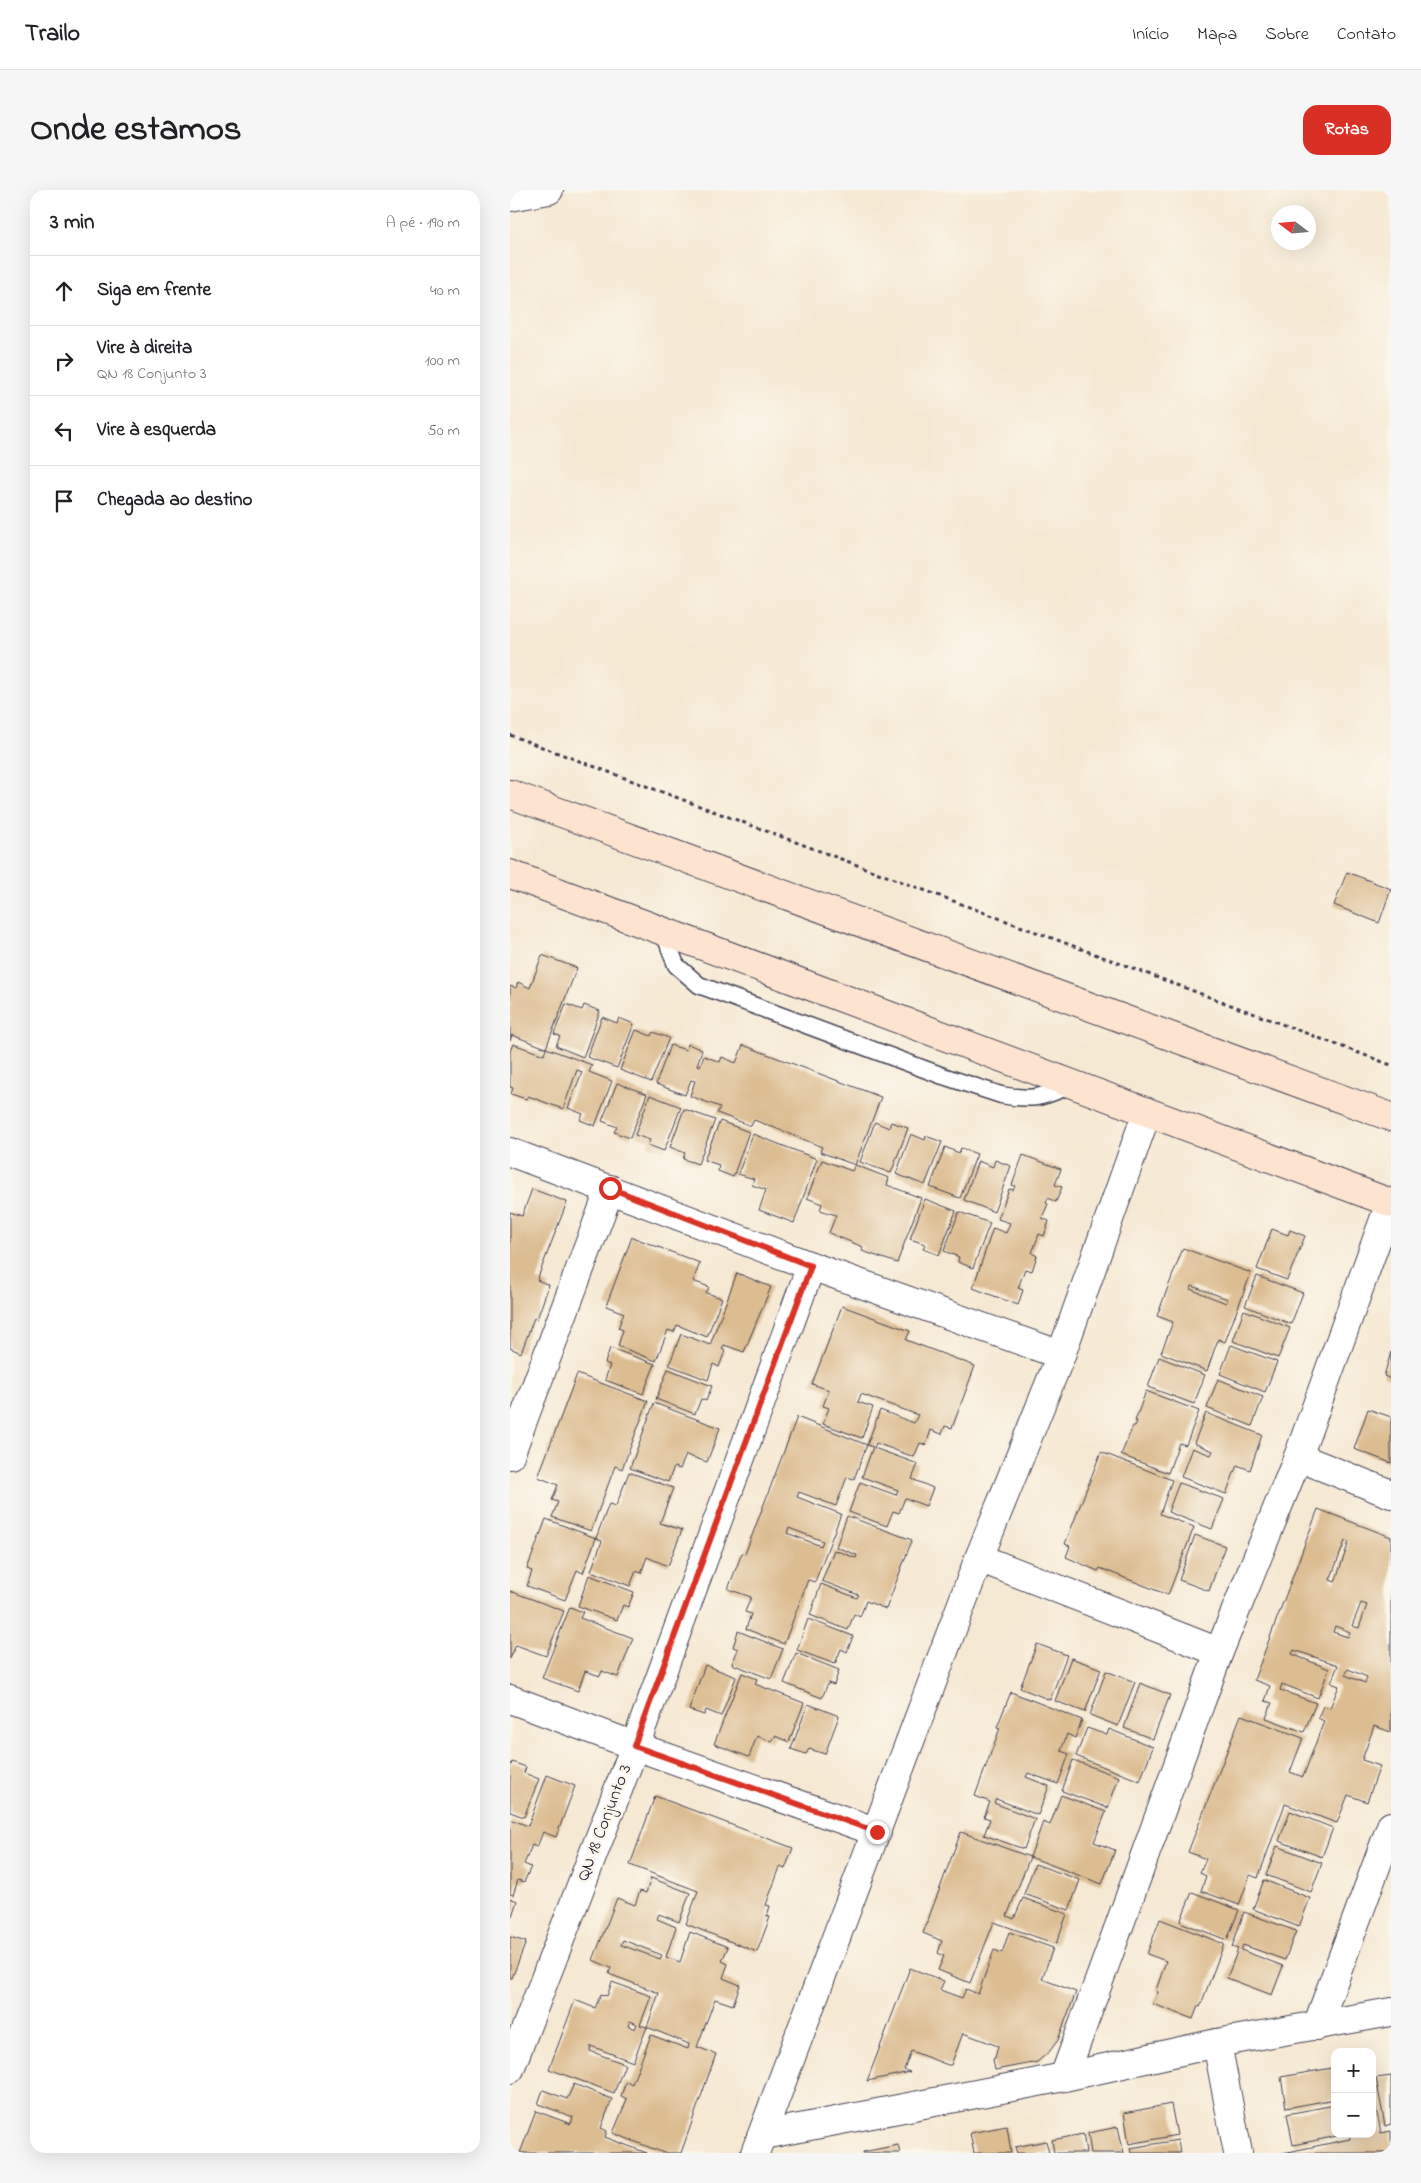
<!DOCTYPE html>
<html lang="pt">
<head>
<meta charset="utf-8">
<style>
	:root { --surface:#fff; --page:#f6f6f6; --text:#202124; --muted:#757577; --line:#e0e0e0; --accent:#d93025 }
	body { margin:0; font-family:"Indie Flower",sans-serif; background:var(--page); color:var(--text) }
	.controls { position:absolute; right:15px; bottom:15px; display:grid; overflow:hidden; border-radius:10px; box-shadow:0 5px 20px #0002 }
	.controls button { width:45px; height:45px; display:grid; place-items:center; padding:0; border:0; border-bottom:1px solid var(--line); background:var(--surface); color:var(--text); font:25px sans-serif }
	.compass { position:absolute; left:761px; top:15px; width:45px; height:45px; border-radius:50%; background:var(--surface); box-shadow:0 5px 20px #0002; rotate:286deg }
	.stop { position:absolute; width:15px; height:15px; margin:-11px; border:4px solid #d93025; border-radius:50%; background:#fff }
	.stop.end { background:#d93025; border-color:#fff; box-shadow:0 1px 5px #0008 }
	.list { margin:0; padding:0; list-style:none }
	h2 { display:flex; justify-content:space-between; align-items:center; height:65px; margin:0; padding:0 20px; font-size:21px }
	h2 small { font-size:16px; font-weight:400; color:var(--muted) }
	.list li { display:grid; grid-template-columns:32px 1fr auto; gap:15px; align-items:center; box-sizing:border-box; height:70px; padding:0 20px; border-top:1px solid var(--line) }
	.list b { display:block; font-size:19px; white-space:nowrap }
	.list p { margin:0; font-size:16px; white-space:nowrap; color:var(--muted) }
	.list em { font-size:16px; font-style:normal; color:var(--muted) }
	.icon { flex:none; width:28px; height:28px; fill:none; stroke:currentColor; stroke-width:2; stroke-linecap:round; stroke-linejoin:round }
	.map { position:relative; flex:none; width:881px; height:1963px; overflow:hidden; border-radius:15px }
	header { display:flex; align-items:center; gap:30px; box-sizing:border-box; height:70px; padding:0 25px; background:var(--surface); border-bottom:1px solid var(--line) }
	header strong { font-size:24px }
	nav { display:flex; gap:28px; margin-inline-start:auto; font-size:18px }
	.intro { display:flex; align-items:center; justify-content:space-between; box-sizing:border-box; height:120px; padding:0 30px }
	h1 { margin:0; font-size:35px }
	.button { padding:12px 22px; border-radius:15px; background:var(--accent); color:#fff; font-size:18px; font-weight:700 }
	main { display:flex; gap:30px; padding:0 30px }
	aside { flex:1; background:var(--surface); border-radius:15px; box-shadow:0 5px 20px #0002 }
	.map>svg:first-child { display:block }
</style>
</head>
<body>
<header>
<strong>Trailo</strong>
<nav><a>Início</a><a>Mapa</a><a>Sobre</a><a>Contato</a></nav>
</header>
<div class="intro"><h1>Onde estamos</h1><a class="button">Rotas</a></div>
<main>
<aside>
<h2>3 min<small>A pé · 190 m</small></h2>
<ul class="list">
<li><svg class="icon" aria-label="ahead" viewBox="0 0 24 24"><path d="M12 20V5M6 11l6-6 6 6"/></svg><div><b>Siga em frente</b></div><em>40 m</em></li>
<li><svg class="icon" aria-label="right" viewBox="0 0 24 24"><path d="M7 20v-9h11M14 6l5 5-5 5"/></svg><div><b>Vire à direita</b><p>QN 18 Conjunto 3</p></div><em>100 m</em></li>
<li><svg class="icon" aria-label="left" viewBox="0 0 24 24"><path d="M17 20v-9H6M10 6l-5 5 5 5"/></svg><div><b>Vire à esquerda</b></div><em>50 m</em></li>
<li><svg class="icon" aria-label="arrive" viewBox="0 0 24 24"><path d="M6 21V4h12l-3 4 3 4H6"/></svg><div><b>Chegada ao destino</b></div></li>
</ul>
</aside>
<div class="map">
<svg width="881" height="1963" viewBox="0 0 881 1963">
	<rect width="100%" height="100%" fill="#fbf7ec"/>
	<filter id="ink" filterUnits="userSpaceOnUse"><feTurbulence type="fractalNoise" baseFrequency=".02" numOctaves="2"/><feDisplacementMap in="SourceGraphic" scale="10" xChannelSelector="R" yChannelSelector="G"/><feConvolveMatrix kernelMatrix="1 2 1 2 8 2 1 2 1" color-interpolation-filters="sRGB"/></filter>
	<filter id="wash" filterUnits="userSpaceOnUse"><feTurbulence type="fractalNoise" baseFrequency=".0096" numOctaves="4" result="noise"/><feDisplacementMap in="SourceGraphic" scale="20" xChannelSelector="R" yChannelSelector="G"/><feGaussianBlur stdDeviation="1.12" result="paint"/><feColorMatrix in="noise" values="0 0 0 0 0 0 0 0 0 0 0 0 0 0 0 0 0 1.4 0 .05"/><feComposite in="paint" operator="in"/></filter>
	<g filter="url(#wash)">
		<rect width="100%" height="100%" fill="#f6e9d4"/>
		<g id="blocks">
			<g fill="#dcbc91" fill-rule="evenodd">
				<path d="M837,682L881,699L869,733L824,715Z"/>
				<path d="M32,765L67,778L36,858L2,845L0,851V796L6,798L8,792L20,798Z"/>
				<path d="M56,814L72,820L74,815L90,821L73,867L46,856L50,846L44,844Z"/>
				<path d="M92,827L107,833L109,828L124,834L107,878L77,867Z"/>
				<path d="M126,840L141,846L143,842L159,848L141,892L110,880Z"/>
				<path d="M3,854L34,865L36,858L82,875L79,882L102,891L85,936L70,930L73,924L58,918L72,882L67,880L53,919L18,906L16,909L1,904L3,898L0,897V861Z"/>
				<path d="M178,854L192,860L187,875L190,876L194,866L210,872L212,867L226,873L233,855L371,907L345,975L310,962L312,957L273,941L244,930L241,936L207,923L210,917L180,906L185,891L181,890L175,905L146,894L160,855L176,860Z"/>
				<path d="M107,893L137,904L120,948L104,942L107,937L92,931Z"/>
				<path d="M140,905L171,917L154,961L138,955L140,950L125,945Z"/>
				<path d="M174,919L205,930L188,974L173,969L175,963L160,957Z"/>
				<path d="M210,931L239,942L223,987L208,981L209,975L194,970Z"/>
				<path d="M365,932L379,938L381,932L398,938L381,983L350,972Z"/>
				<path d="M243,944L307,969L284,1033L249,1020L256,1000L242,995L244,989L228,984Z"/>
				<path d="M401,944L415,950L416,946L432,952L415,995L386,984Z"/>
				<path d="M435,957L449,963L451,958L467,964L450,1008L420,997Z"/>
				<path d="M513,965L551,979L545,995L552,997L546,1012L538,1008L536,1013L538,1014L532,1028L539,1031L534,1046L529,1044L522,1063L527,1066L522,1081L515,1079L508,1098L513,1100L508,1115L463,1098L483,1038L496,1043L500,1033L488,1029L499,999L503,1000L505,996L502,995Z"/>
				<path d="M312,970L342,981L345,975L379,988L377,995L411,1008L387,1073L352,1061L353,1057L319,1043L326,1025L310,1020L312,1014L297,1008Z"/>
				<path d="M485,970L501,976L484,1022L454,1010L468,971L483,977Z"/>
				<path d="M22,999L57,1012L27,1090L39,1095L27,1129L24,1128L11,1163L0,1158V1022L12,1026Z"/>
				<path d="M415,1009L446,1021L429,1065L413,1059L415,1054L400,1049Z"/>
				<path d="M449,1022L480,1033L463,1078L448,1072L449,1067L434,1061Z"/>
				<path d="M762,1039L778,1045L780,1040L795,1046L777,1090L747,1079Z"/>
				<path d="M122,1047L190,1073L183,1091L199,1097L196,1103L212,1108L197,1147L167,1135L164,1142L158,1140L146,1171L108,1156L113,1140L108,1138L114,1123L96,1116Z"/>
				<path d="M673,1058L741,1083L715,1152L708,1149L697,1181L651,1163L663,1132L647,1126ZM682,1096L718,1109L716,1113L680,1099Z"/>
				<path d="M227,1083L261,1097L234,1162L214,1155L212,1159L215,1161L209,1177L203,1174L198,1190L159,1175L171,1144L200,1155Z"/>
				<path d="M747,1086L793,1103L781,1134L735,1116Z"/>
				<path d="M332,1116L400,1141L396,1150L465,1176L442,1238L435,1236L432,1244L421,1240L416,1255L410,1253L404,1267L366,1253L364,1258L408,1274L402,1289L423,1298L416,1316L395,1308L389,1323L383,1321L377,1336L339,1322L350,1292L386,1305L388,1300L352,1287L363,1257L357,1255L344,1289L337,1287L326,1316L289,1302L287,1307L331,1324L305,1392L298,1390L274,1454L236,1439L241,1424L235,1422L241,1407L218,1399L232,1363L235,1364L287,1227L357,1255L370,1220L404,1233L408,1225L351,1204L348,1212L363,1217L352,1248L313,1234L319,1218L313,1216L319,1200L302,1194ZM279,1338L313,1351L311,1356L277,1343Z"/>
				<path d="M734,1120L780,1138L768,1168L723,1151Z"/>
				<path d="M721,1155L767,1172L755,1202L710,1184Z"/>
				<path d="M100,1158L145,1174L133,1204L95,1190L100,1175L95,1173Z"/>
				<path d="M881,1162V1189L874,1186Z"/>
				<path d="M649,1167L695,1185L684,1214L638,1197Z"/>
				<path d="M158,1179L202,1196L196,1211L191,1209L185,1224L146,1209Z"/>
				<path d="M67,1184L138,1211L112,1279L105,1276L81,1341L42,1327L48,1312L42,1310L48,1295L28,1287Z"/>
				<path d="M708,1189L753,1207L742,1236L697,1218Z"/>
				<path d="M636,1201L689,1221L676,1255L669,1253L658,1283L611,1265L623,1236H625L627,1231H625Z"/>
				<path d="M144,1213L210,1238L197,1272L176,1265L170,1279L164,1277L158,1292L120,1278Z"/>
				<path d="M858,1219L881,1227V1273L844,1259Z"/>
				<path d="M696,1223L752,1245L740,1280L727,1275L716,1304L671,1287L682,1258L701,1265L703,1261L684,1253Z"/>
				<path d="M591,1262L662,1290L650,1324L684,1337L658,1405L590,1378L588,1381L556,1367L560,1356L555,1354Z"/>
				<path d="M119,1282L163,1298L150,1333L172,1340L158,1376L137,1367L131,1383L126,1381L120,1396L81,1381L92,1351L86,1348L99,1314L106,1316Z"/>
				<path d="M669,1293L714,1309L702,1339L658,1322Z"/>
				<path d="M808,1319L881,1347V1542L864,1536L852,1570L870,1576L857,1612L838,1605L827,1633L775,1614L748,1688L740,1685L729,1715L691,1701L696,1686L690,1683L696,1669L678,1662L731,1525L793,1548L780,1582L793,1587L814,1531L808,1528L813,1516L820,1518L829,1496L821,1493L828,1475L784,1460L782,1464L819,1479L808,1508L772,1494L770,1500L806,1513L794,1542L756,1528L762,1513L755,1511L760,1496L744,1490ZM835,1351L839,1352L825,1392L820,1390ZM851,1413L857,1415L849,1438L842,1436ZM825,1436L840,1442L838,1447L823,1442ZM838,1479L857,1487L855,1493L835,1485Z"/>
				<path d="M337,1326L402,1350L376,1419L356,1411L350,1427L344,1424L338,1440L300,1425L311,1394L347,1408L349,1405L312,1391L324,1360L346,1368L347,1365L326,1357Z"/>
				<path d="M36,1329L86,1348L73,1383L67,1380L55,1410L17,1396L22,1381L17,1379Z"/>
				<path d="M685,1345L715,1356L699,1401L669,1390Z"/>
				<path d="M79,1385L124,1402L118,1417L113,1415L107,1430L68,1416Z"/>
				<path d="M0,1401L54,1421L36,1466L6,1455L0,1469Z"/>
				<path d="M60,1417L73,1422L70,1428L123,1448L108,1487L92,1481L90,1486L75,1481L68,1501L32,1488Z"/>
				<path d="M298,1429L343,1446L337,1462L331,1459L325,1474L287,1460Z"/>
				<path d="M228,1441L273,1459L261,1489L222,1474L228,1459L223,1457Z"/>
				<path d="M527,1454L557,1465L540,1510L510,1498Z"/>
				<path d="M286,1463L329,1480L324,1495L318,1493L312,1508L274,1493Z"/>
				<path d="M561,1468L591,1479L575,1522L545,1511Z"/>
				<path d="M195,1475L226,1487L211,1526L196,1520L194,1525L179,1520Z"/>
				<path d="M596,1481L625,1492L608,1536L580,1525Z"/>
				<path d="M232,1483L247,1489L245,1494L294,1513L279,1552L265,1546L262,1552L247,1546L239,1567L204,1554Z"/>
				<path d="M630,1493L660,1505L643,1549L614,1538Z"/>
				<path d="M501,1502L572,1530L565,1548L557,1544L551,1561L559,1564L548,1594L518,1583L516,1587L539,1596L528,1625L486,1609L484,1613L525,1629L514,1659L474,1645L480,1629L474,1627L480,1612L465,1606L490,1538L487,1537Z"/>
				<path d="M298,1514L329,1526L315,1564L299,1559L296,1564L281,1559Z"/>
				<path d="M577,1538L597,1545L599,1539L643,1557L630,1591L566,1566Z"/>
				<path d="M563,1570L609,1587L598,1618L552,1601Z"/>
				<path d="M2,1572L16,1577L14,1583L29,1589L14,1627L0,1622V1578Z"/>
				<path d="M37,1585L65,1596L46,1647L33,1642L27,1657L22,1655L14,1674L21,1677L14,1692L8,1690L3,1705L0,1704V1629L18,1636Z"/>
				<path d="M551,1605L596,1622L584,1652L605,1660L592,1694L520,1667L533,1632L540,1635Z"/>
				<path d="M145,1606L283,1658L275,1679L270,1677L256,1715L260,1716L257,1726L260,1727L247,1762L176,1734L188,1701L120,1675Z"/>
				<path d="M780,1621L823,1638L812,1667L769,1651Z"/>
				<path d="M451,1642L520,1667L497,1726L504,1729L513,1708L557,1724L546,1754L484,1732L460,1793L428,1780L434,1766L428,1763L432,1751L413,1743Z"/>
				<path d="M767,1656L812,1673L801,1702L756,1685Z"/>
				<path d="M525,1674L570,1690L559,1720L514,1704Z"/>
				<path d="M141,1688L180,1703L169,1732L149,1724L147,1729L166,1737L156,1767L170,1772L180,1742L218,1757L212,1771L218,1774L213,1788L230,1795L223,1815L205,1809L187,1857L206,1864L171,1963H154L103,1943L117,1909L111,1906L116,1891L122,1894L141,1845L178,1859L179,1854L137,1837L149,1803L99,1784L101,1778L83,1770L107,1708L125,1715L130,1701L136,1703ZM113,1750L152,1765L150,1769L111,1755Z"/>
				<path d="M754,1690L800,1708L789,1737L743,1719Z"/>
				<path d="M682,1702L729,1720L717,1750L670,1732Z"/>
				<path d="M0,1708L7,1711L2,1726H0Z"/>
				<path d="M734,1722L786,1741L775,1770L733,1755L731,1760L773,1776L762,1805L717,1788L728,1759L722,1757Z"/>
				<path d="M650,1729L714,1754L690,1817L688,1816L683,1829L643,1814L648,1802L646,1800L656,1771L637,1764Z"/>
				<path d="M499,1742L543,1758L532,1789L566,1802L548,1850L539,1862L527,1872L485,1880L483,1869L485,1868L488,1856L453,1843L441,1875H438L401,1861L394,1880L400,1882L357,1891L400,1778L434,1791L430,1800L452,1808L456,1799L468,1804L484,1760L492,1763Z"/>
				<path d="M0,1747L16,1752L2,1788H0Z"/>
				<path d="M102,1792L141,1806L130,1835L137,1837L123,1872L81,1856L80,1861L115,1874L104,1903L39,1879L65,1810L85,1818L91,1804L97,1806ZM120,1831L127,1834L125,1839L118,1836Z"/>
				<path d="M822,1878L825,1909L776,1918L771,1887Z"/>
				<path d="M881,1886V1934L875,1936L866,1888Z"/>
				<path d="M64,1894L102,1909L91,1938L97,1941L95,1947L137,1963H10L26,1921L61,1934L63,1927L28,1914L33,1900L57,1909Z"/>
				<path d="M862,1899L871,1943L881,1941V1963H773L840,1949L839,1944H862Z"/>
				<path d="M661,1914L667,1945L619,1954L614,1923Z"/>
				<path d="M825,1915V1944L832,1945L783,1955L777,1924Z"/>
				<path d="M497,1936L501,1963H464L460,1943Z"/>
				<path d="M608,1937L614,1963H581L578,1943Z"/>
				<path d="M573,1944L576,1963H544L542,1950Z"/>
				<path d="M668,1950L670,1963H621L620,1958Z"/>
				<path d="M536,1951L539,1963H507L505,1957Z"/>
				<path d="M388,1955L390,1963H353V1962Z"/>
			</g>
		</g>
	</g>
	<g filter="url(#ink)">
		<use href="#blocks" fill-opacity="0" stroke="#424052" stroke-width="1"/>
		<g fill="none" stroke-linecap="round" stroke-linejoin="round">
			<defs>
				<path id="service" d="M154,743L166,775L189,795L433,886L491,905C525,911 533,907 564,894"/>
				<g id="minor">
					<path d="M0,7L39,0"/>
					<path d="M0,962L301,1076L551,1165"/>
					<path d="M0,1265L100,999"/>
					<path d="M788,1267L881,1304"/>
					<path d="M469,1368L709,1462"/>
					<path d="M0,1509L125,1556L367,1642"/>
					<path d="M807,1836L881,1636"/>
					<path d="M707,1853L728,1963"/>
					<path d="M0,1879L125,1556L301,1076"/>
					<path d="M554,1887L709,1462L788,1267L880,1013"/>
					<path d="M253,1945L554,1887L707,1853L881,1822"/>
					<path d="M245,1963L469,1368L551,1165L637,922"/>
				</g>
				<g id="secondary">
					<path d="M0,604L881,927"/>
					<path d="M0,684L881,1013"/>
				</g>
			</defs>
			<use href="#service" stroke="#424052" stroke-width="19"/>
			<use href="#minor" stroke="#424052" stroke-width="30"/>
			<use href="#secondary" stroke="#424052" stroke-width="30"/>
			<path stroke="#424052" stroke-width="3" stroke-dasharray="4 4" stroke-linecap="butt" d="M0,545L881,875"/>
			<use href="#service" stroke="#fff" stroke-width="16"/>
			<use href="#minor" stroke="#fff" stroke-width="28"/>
			<use href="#secondary" stroke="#fde4d0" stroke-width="28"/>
		</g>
	</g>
	<g fill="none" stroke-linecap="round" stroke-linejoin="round" filter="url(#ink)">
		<path stroke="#d93025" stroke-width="6" d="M100,998L301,1076L124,1556L367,1642"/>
	</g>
	<g text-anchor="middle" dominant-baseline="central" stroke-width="5" stroke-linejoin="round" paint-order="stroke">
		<g font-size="18" fill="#22223b" stroke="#fbf7ec">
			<text transform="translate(95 1633) rotate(-69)">QN 18 Conjunto 3</text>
		</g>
	</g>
</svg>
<div class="controls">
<button>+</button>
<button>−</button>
</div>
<svg class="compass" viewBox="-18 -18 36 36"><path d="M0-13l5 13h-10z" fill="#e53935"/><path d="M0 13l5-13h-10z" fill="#757577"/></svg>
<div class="stop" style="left:100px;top:998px"></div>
<div class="stop end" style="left:367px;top:1642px"></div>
</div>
</main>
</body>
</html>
